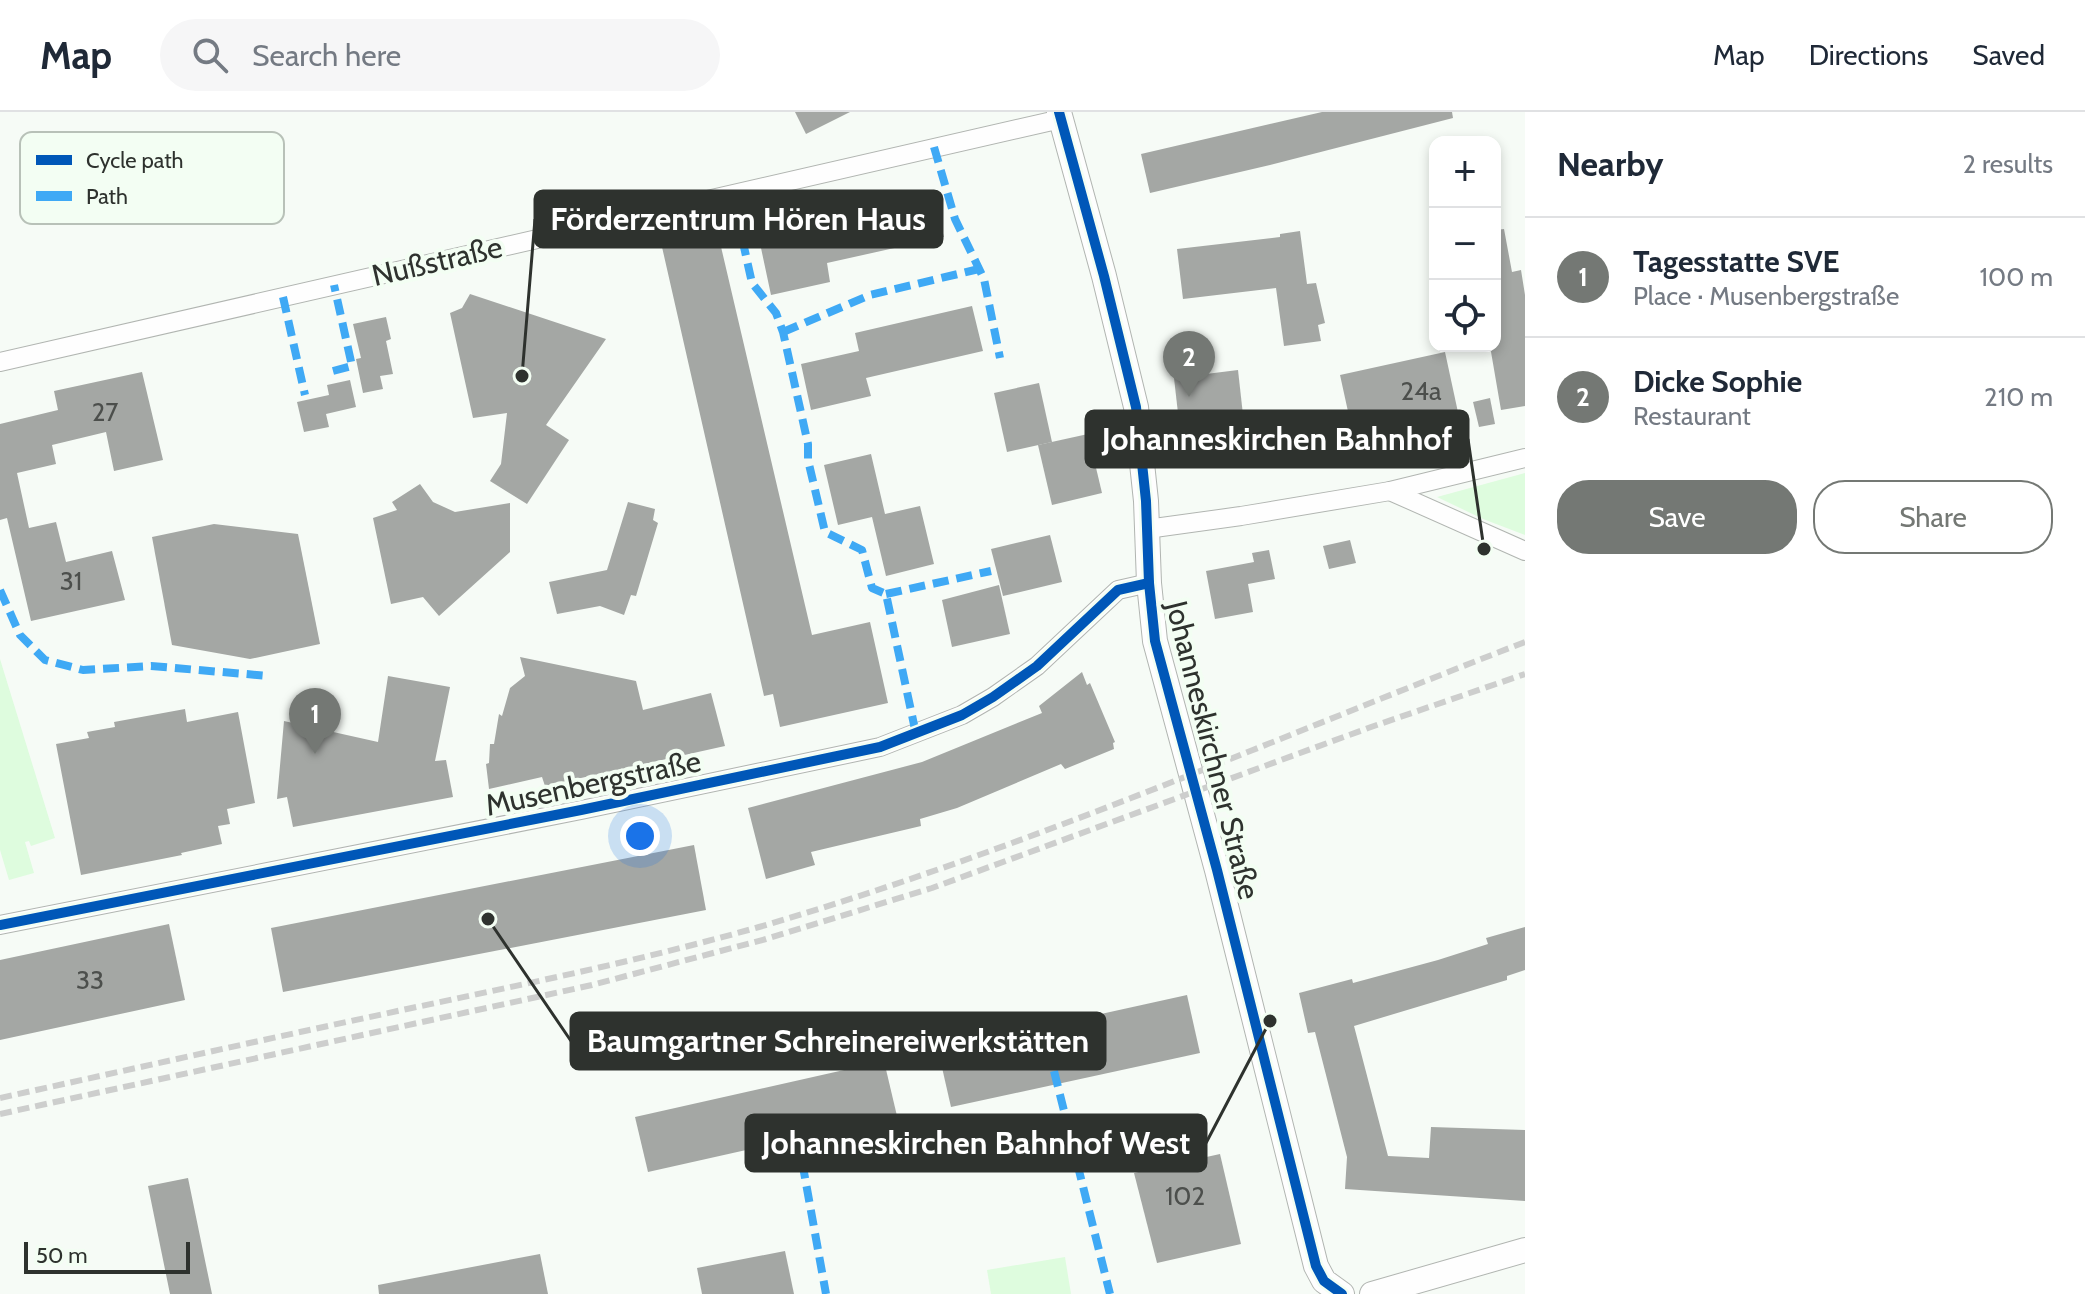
<!DOCTYPE html>
<html lang="en">
<head>
<meta charset="utf-8">
<style>
	:root { --surface:#fff; --page:#f6f6f7; --text:#1f2937; --muted:#747a83; --line:#e0e1e3; --accent:#747874 }
	body { margin:0; font-family:Cabin,sans-serif; background:var(--page); color:var(--text) }
	.controls { position:absolute; right:24px; top:24px; display:grid; overflow:hidden; border-radius:16px; box-shadow:0 4px 12px #0003 }
	.controls button { width:72px; height:72px; display:grid; place-items:center; padding:0; border:0; border-bottom:2px solid var(--line); background:var(--surface); color:var(--text); font:40px sans-serif }
	.scale { position:absolute; left:24px; bottom:20px; width:166px; box-sizing:border-box; padding-left:8px; border:4px solid #2e322e; border-top:0; font-size:22px; line-height:28px; white-space:nowrap; color:#2e322e; -webkit-text-stroke:6px #f3fef3; paint-order:stroke }
	.you { position:absolute; left:640px; top:724px; width:28px; height:28px; margin:-20px; border:6px solid #fff; border-radius:50%; background:#1a73e8; box-shadow:0 0 0 12px #1a73e833 }
	.badge { display:grid; place-items:center; width:52px; height:52px; border-radius:50%; background:var(--accent); color:#fff; font-size:26px; font-weight:700 }
	.pin { position:absolute; translate:-50% -66px; filter:drop-shadow(0 2px 4px #0008) }
	.pin::after { content:''; position:absolute; top:42px; width:28px; height:24px; background:inherit; clip-path:polygon(0 0,100% 0,50% 100%) }
	.list { margin:0; padding:0; list-style:none }
	h2 { display:flex; justify-content:space-between; align-items:center; height:104px; margin:0; padding:0 32px; font-size:34px }
	h2 small { font-size:26px; font-weight:400; color:var(--muted) }
	.list li { display:grid; grid-template-columns:52px 1fr auto; gap:24px; align-items:center; box-sizing:border-box; height:120px; padding:0 32px; border-top:2px solid var(--line) }
	.list b { display:block; font-size:30px; white-space:nowrap }
	.list p { margin:0; font-size:26px; white-space:nowrap; color:var(--muted) }
	.list em { font-size:26px; font-style:normal; color:var(--muted) }
	.actions { display:flex; gap:16px; padding:24px 32px }
	.actions a { flex:1; padding:18px 0; border:2px solid var(--accent); border-radius:32px; text-align:center; font-size:28px; color:var(--accent) }
	.actions .main { background:var(--accent); color:#fff }
	.icon { flex:none; width:44px; height:44px; fill:none; stroke:currentColor; stroke-width:2; stroke-linecap:round; stroke-linejoin:round }
	.map { position:relative; flex:none; width:1525px; height:1182px; overflow:hidden }
	header { display:flex; align-items:center; gap:48px; box-sizing:border-box; height:112px; padding:0 40px; background:var(--surface); border-bottom:2px solid var(--line) }
	header strong { font-size:38px }
	nav { display:flex; gap:44px; margin-inline-start:auto; font-size:28px }
	.search { width:560px; height:72px; background:var(--page); display:flex; align-items:center; gap:20px; box-sizing:border-box; padding:0 28px; border-radius:44px; color:var(--muted); font-size:30px }
	main { display:flex }
	aside { flex:1; background:var(--surface) }
	.map>svg:first-child { display:block }
</style>
</head>
<body>
<header>
<strong>Map</strong>
<div class="search"><svg class="icon" aria-label="search" viewBox="0 0 24 24"><circle cx="10" cy="10" r="6"/><path d="M15 15l6 6"/></svg>Search here</div>
<nav><a>Map</a><a>Directions</a><a>Saved</a></nav>
</header>
<main>
<div class="map">
<svg width="1525" height="1182" viewBox="0 0 1525 1182">
	<rect width="100%" height="100%" fill="#f6fbf6"/>
	<g fill="#defcde">
		<path d="M1525,361V423L1483,407L1437,385Z"/>
		<path d="M0,547L55,726L31,734L29,729L25,730L34,761L9,768L0,738Z"/>
		<path d="M1065,1145L1071,1182H991L987,1158Z"/>
	</g>
	<g fill="#a4a7a4">
		<path d="M795,0H850L806,22Z"/>
		<path d="M1322,0H1452L1453,6L1270,53L1150,81L1141,42Z"/>
		<path d="M931,78L944,125L827,151L830,170L771,183L761,136L818,122L814,106Z"/>
		<path d="M1504,117L1512,160L1521,158L1525,183V294L1501,298L1490,234H1495V118Z"/>
		<path d="M1300,119L1307,172L1316,171L1325,211L1318,213L1321,229L1284,234L1276,176L1183,187L1177,137L1280,125V122Z"/>
		<path d="M718,122L812,523L870,510L888,591L780,615L773,582L764,584L662,135Z"/>
		<path d="M470,182L606,227L546,313L569,328L527,392L490,369L501,352L507,301L473,306L450,201L462,196Z"/>
		<path d="M972,194L983,239L866,266L871,284L811,298L801,252L859,239L855,221Z"/>
		<path d="M386,205L391,227L386,229L393,262L380,264L383,277L363,281L356,247L361,246L353,212Z"/>
		<path d="M1445,240L1459,305L1354,327L1340,263Z"/>
		<path d="M1238,258L1243,303L1179,310L1174,266Z"/>
		<path d="M142,260L163,348L114,359L106,320L52,333L56,352L17,361L29,416L56,410L66,450L112,439L125,488L31,509L7,406L0,408V312L58,298L54,279Z"/>
		<path d="M350,268L356,295L326,302L329,315L304,320L297,290L329,283L327,273Z"/>
		<path d="M1039,271L1052,330L1007,340L994,281Z"/>
		<path d="M1490,286L1495,312L1479,315L1473,290Z"/>
		<path d="M1088,322L1102,381L1052,393L1038,333Z"/>
		<path d="M871,342L885,402L920,394L934,452L886,464L872,405L838,413L824,353Z"/>
		<path d="M420,372L433,390L455,400L510,391V440L439,504L423,485L391,492L373,406L397,398L392,390Z"/>
		<path d="M628,390L655,397L653,408L658,411L636,484L631,483L624,503L600,494L557,502L549,470L607,458Z"/>
		<path d="M214,412L298,422L320,532L250,547L172,533L152,425Z"/>
		<path d="M1050,423L1062,470L1003,484L991,437Z"/>
		<path d="M1350,428L1356,451L1329,457L1323,434Z"/>
		<path d="M1269,438L1275,467L1248,472L1253,500L1215,507L1206,459L1254,450L1252,441Z"/>
		<path d="M999,473L1010,522L952,535L942,488Z"/>
		<path d="M520,545L636,569L643,598L711,581L725,634L545,674L542,665L489,677L486,652L489,651L490,632H494L499,602L502,604L510,576L525,564Z"/>
		<path d="M1082,560L1087,573L1090,571L1115,630L1113,631L1114,637L1065,657L1061,652L957,696L920,707L921,714L811,740L815,753L766,767L748,696L922,650L1042,601L1039,594Z"/>
		<path d="M388,564L450,575L435,649L446,648L453,685L293,715L287,685L277,687L284,609L378,630Z"/>
		<path d="M185,597L187,610L238,600L255,691L227,697L230,712L218,714L222,732L181,741L182,743L81,763L56,632L89,626L87,620L115,615L114,610Z"/>
		<path d="M694,733L706,798L283,880L271,816Z"/>
		<path d="M169,812L185,888L0,928V848Z"/>
		<path d="M1525,815V858L1507,864V868L1354,914L1388,1044L1429,1046L1431,1015L1525,1018V1089L1345,1077L1347,1045L1315,920L1308,921L1299,881L1352,867L1353,871L1438,848L1488,832L1486,826Z"/>
		<path d="M1187,883L1200,941L951,995L938,938Z"/>
		<path d="M884,949L897,1004L648,1060L635,1005Z"/>
		<path d="M1220,1042L1241,1132L1157,1151L1134,1061Z"/>
		<path d="M188,1066L202,1134L212,1182H170L148,1074Z"/>
		<path d="M785,1139L794,1182H702L697,1156Z"/>
		<path d="M540,1142L548,1182H379L378,1173Z"/>
	</g>
	<g fill="none" stroke-linecap="round" stroke-linejoin="round">
		<defs>
			<g id="street">
				<path d="M0,250L1061,7"/>
				<path d="M1390,379L1525,439"/>
				<path d="M1147,417L1241,404L1390,379L1525,346"/>
				<path d="M0,813L581,698L880,635L962,603L993,585L1037,554L1118,478L1149,471"/>
			</g>
			<g id="secondary">
				<path d="M1059,0L1104,164L1136,295L1146,389L1149,471L1155,529L1217,758L1316,1154L1324,1169L1342,1182"/>
				<path d="M1372,1182L1525,1138"/>
			</g>
		</defs>
		<use href="#street" stroke="#b1b5b1" stroke-width="20"/>
		<use href="#secondary" stroke="#b1b5b1" stroke-width="26"/>
		<use href="#street" stroke="#fefefe" stroke-width="18"/>
		<use href="#secondary" stroke="#fefefe" stroke-width="24"/>
		<g stroke="#cdcecd" stroke-width="6" stroke-dasharray="12 6" stroke-linecap="butt">
			<path d="M0,986C136,956 271,926 407,897C525,872 643,848 759,815C1020,739 1271,628 1525,530"/>
			<path d="M0,1002L592,873L766,827L932,776L1371,615L1525,562"/>
		</g>
		<g stroke="#3fa9f5" stroke-width="8" stroke-dasharray="16 8" stroke-linecap="butt">
			<path d="M934,35L955,107L984,167L1000,246"/>
			<path d="M732,81L752,171L776,201L783,220L808,332V348L825,420L862,438L872,476L886,482L916,622"/>
			<path d="M283,185L305,283"/>
			<path d="M783,220L870,183L979,157"/>
			<path d="M333,259L352,254L334,173"/>
			<path d="M0,478L20,523L45,548L83,558L151,554L269,564"/>
			<path d="M886,482L991,459"/>
			<path d="M1054,959L1110,1182"/>
			<path d="M798,1027L826,1182"/>
		</g>
		<defs>
			<g id="cycleway">
				<path d="M1059,0L1104,164L1136,295L1146,389L1149,471L1155,529L1217,758L1316,1154L1324,1169L1342,1182"/>
				<path d="M0,813L581,698L880,635L962,603L993,585L1037,554L1118,478L1149,471"/>
			</g>
		</defs>
		<use href="#cycleway" stroke="#f3fef3" stroke-width="15"/>
		<use href="#cycleway" stroke="#0057b8" stroke-width="10"/>
	</g>
	<g text-anchor="middle" dominant-baseline="central" stroke-width="8" stroke-linejoin="round" paint-order="stroke">
		<g font-size="26" fill="#4c4f4c">
			<text x="1421" y="279">24a</text>
			<text x="105" y="300">27</text>
			<text x="71" y="469">31</text>
			<text x="90" y="868">33</text>
			<text x="1185" y="1084">102</text>
		</g>
		<g font-size="30" fill="#2e322e" stroke="#f3fef3">
			<text transform="translate(437 149) rotate(-13)">Nußstraße</text>
			<text transform="translate(1213 638) rotate(76)">Johanneskirchner Straße</text>
			<text transform="translate(593 671) rotate(-12)">Musenbergstraße</text>
		</g>
	</g>
	<rect x="20" y="20" width="264" height="92" rx="12" fill="#f3fef3" stroke="#b8c1b8" stroke-width="2"/>
	<rect x="36" y="43" width="36" height="10" fill="#0057b8"/>
	<rect x="36" y="79" width="36" height="10" fill="#3fa9f5"/>
	<g font-size="22" fill="#2e322e">
		<text x="86" y="56">Cycle path</text>
		<text x="86" y="92">Path</text>
	</g>
	<path fill="none" stroke="#2e322e" stroke-width="3" d="M522 264L535 107M1484 437L1468 327M488 807L571 929M1270 909L1206 1031"/>
	<g fill="#2e322e" stroke="#f3fef3" stroke-width="3">
		<circle cx="522" cy="264" r="8"/>
		<circle cx="1484" cy="437" r="8"/>
		<circle cx="488" cy="807" r="8"/>
		<circle cx="1270" cy="909" r="8"/>
	</g>
	<g fill="#2e322e" stroke="#2e322e" stroke-width="3">
		<rect x="535" y="79" width="407" height="56" rx="8"/>
		<rect x="1086" y="299" width="382" height="56" rx="8"/>
		<rect x="571" y="901" width="534" height="56" rx="8"/>
		<rect x="746" y="1003" width="460" height="56" rx="8"/>
	</g>
	<g font-size="32" text-anchor="middle" font-weight="bold" fill="#fff">
		<text x="738" y="118">Förderzentrum Hören Haus</text>
		<text x="1277" y="338">Johanneskirchen Bahnhof</text>
		<text x="838" y="940">Baumgartner Schreinereiwerkstätten</text>
		<text x="976" y="1042">Johanneskirchen Bahnhof West</text>
	</g>
</svg>
<div class="controls">
<button>+</button>
<button>−</button>
<button><svg class="icon" aria-label="locate" viewBox="0 0 24 24"><circle cx="12" cy="12" r="6"/><path d="M12 2v4M12 18v4M2 12h4M18 12h4"/></svg></button>
</div>
<div class="scale">50 m</div>
<div class="you"></div>
<div class="pin badge" style="left:315px;top:642px">1</div>
<div class="pin badge" style="left:1189px;top:285px">2</div>
</div>
<aside>
<h2>Nearby<small>2 results</small></h2>
<ul class="list">
<li><span class="badge">1</span><div><b>Tagesstatte SVE</b><p>Place · Musenbergstraße</p></div><em>100 m</em></li>
<li><span class="badge">2</span><div><b>Dicke Sophie</b><p>Restaurant</p></div><em>210 m</em></li>
</ul>
<div class="actions"><a class="main">Save</a><a>Share</a></div>
</aside>
</main>
</body>
</html>
